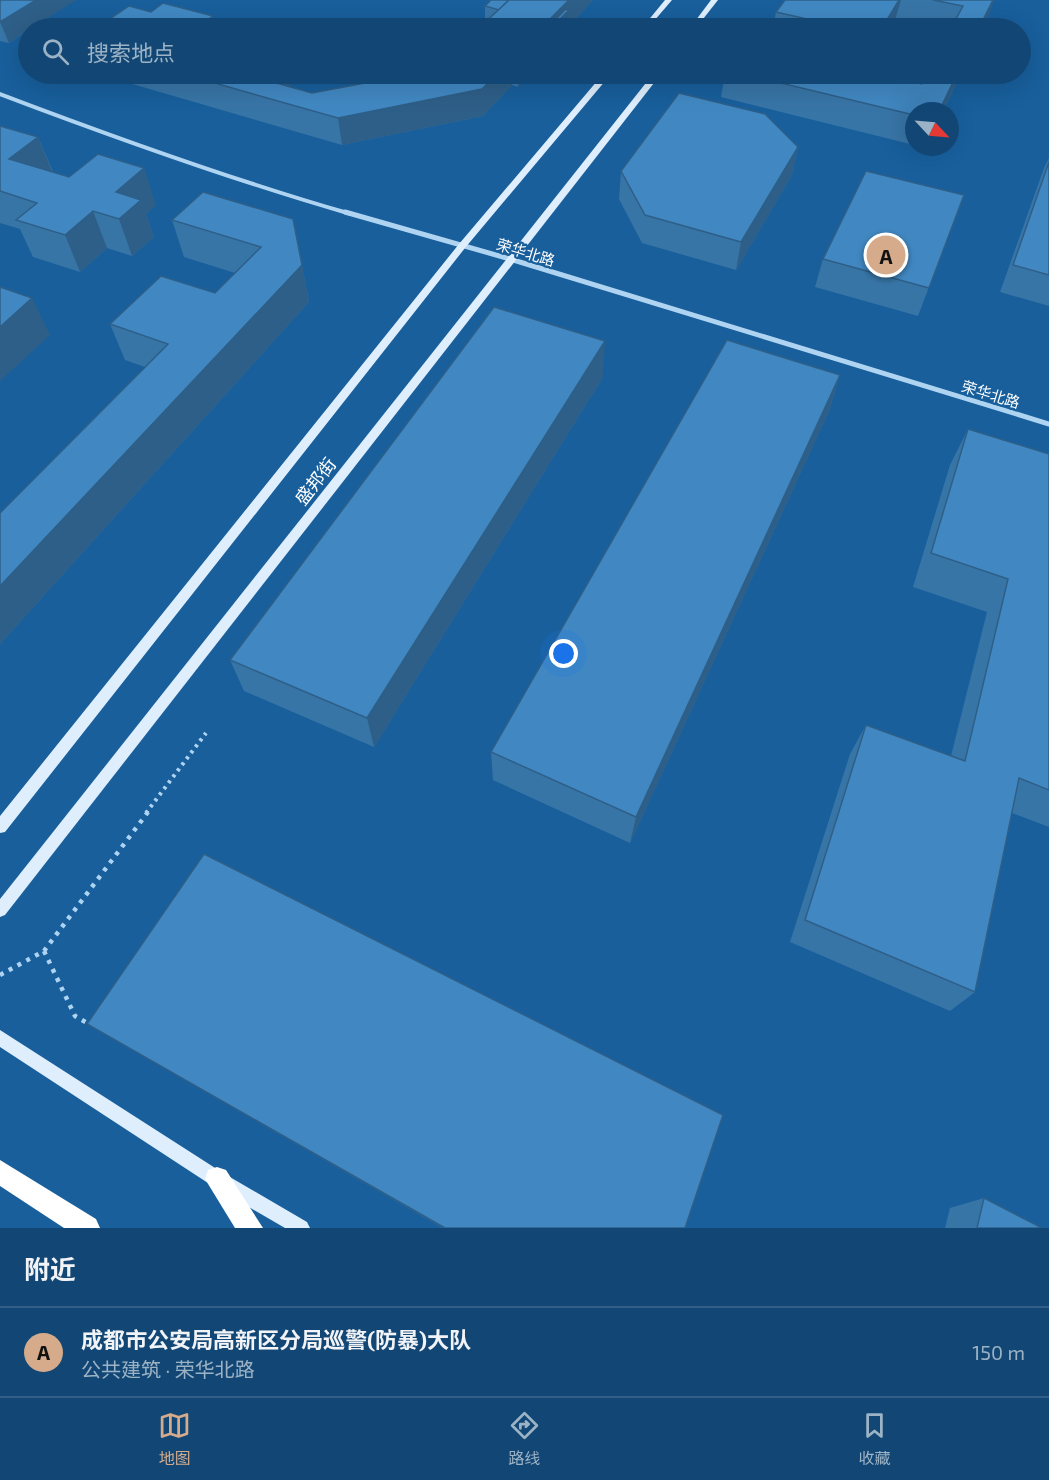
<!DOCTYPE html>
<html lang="zh">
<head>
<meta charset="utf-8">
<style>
	:root { --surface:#124775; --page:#1b4e7a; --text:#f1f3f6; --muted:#9cb2c5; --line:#315f87; --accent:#d6ab8b }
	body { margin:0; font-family:"Exo 2","Noto Sans SC",sans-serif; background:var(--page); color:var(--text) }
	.compass { position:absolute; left:905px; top:102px; width:54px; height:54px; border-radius:50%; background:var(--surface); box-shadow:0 6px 24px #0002; rotate:116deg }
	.you { position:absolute; left:564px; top:654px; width:21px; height:21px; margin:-15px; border:4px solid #fff; border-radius:50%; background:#1a73e8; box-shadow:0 0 0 9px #1a73e833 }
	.badge { display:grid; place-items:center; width:39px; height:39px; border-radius:50%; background:var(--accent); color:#111; font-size:20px; font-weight:700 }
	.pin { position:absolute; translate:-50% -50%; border:3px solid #fff; box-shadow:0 2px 6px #0006 }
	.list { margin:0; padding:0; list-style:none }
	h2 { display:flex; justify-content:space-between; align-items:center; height:78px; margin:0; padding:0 24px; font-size:26px }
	h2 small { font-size:20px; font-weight:400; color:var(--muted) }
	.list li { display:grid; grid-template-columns:39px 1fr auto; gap:18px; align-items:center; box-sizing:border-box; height:90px; padding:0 24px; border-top:2px solid var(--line) }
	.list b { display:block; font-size:22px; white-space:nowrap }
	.list p { margin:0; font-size:20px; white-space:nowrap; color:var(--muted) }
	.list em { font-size:20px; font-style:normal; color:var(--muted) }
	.icon { flex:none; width:33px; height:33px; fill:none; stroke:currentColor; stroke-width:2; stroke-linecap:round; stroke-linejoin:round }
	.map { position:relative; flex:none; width:1049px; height:1228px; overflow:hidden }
	.search { position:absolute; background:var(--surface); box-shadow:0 6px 24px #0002; left:18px; right:18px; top:18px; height:66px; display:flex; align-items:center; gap:15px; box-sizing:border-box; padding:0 21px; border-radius:33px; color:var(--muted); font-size:22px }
	.sheet { height:168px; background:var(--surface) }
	nav { display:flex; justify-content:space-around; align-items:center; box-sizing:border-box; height:84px; border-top:2px solid var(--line); background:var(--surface); font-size:16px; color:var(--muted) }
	nav a { display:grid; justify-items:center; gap:3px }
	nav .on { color:var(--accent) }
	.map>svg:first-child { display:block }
</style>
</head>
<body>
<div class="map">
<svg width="1049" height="1228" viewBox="0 0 1049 1228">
	<rect width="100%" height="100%" fill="#185f9c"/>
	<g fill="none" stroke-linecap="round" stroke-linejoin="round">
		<path stroke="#afd4f2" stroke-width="4" stroke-dasharray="3 4.5" stroke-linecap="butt" d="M146,813L206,733"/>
		<g stroke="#afd4f2" stroke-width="4.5" stroke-dasharray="4 6" stroke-linecap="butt">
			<path d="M44,951L75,1016L89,1024"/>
			<path d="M0,975L44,951L148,812"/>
		</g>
		<path stroke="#afd4f2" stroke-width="4" d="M0,94C116,138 232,180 351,214"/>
		<path stroke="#afd4f2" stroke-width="5" d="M345,212L510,259L1049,424"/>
		<g fill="#deeefc" fill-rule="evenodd">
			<path d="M665,0H672L648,28H642Z"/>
			<path d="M711,0H718L696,28H690Z"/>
			<path d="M603,74H611L465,248L5,832L0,833V816L459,244Z"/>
			<path d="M653,74H661L5,915L0,917V899Z"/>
			<path d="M0,1030L223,1173L307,1222L310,1228H285L211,1185L0,1047Z"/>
		</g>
		<g fill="#fff" fill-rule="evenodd">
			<path d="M0,1160L96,1219L100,1228H64L0,1186Z"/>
			<path d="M217,1167L226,1170L263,1228H235L205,1179L208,1170Z"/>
		</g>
	</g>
	<g fill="#3875a7">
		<path d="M0,0L28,28V30L9,43L0,41Z"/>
		<path d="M593,0L567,28H462L485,21V6Z"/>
		<path d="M785,0H994L983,28H933L895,20L890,28H756H773L776,12Z"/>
		<path d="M151,12L217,28H105L104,23Z"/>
		<path d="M98,74H298L299,77L289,86L312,93L413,74H530L518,87L512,85L483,116L342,145Z"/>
		<path d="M725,74H876L922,84L961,74L943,111H914V145L721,97Z"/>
		<path d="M0,126L38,137L53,172L156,205L146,214L154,237L132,256L107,248L80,272L33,257L20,229L0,223Z"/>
		<path d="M798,147L792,175L736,270L642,243L619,199L621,171Z"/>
		<path d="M1049,158V306L1000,292L1044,168Z"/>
		<path d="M964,195L918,316L815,287L823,259Z"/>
		<path d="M293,219L309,302L0,644V513L145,367L125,360L110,324L215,293L235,273L184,257L172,220Z"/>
		<path d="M840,375L829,411L630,843L493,780L491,752Z"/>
		<path d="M603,377L374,747L244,691L230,660Z"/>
		<path d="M968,429L1049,454V827L1012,813L975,992L950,1011L790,942L850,754L866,725L951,756L987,612L913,587L950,465Z"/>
		<path d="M87,1024L685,1228H443Z"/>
		<path d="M984,1198L1042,1228H945L950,1208Z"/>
	</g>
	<g fill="#2e5f88">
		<path d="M36,0H76L32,28H28V30L9,43L0,22Z"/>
		<path d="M569,0H593L567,28H556V23L553,22V28H541Z"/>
		<path d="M899,0H901L895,20L890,28H882Z"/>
		<path d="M993,0H994L987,20L983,28H979Z"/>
		<path d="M213,16L217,28H202L201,25Z"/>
		<path d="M240,74H259L262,86Z"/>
		<path d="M279,74H298L299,77L282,92Z"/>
		<path d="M497,74H512V85L483,116L342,145L338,118Z"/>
		<path d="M518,74H530L518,87Z"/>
		<path d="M957,74H961L943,111H939Z"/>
		<path d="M38,137L53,174L9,159Z"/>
		<path d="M798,147L792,175L736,270L741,242Z"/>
		<path d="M144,168L156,205L146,214L154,237L132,256L119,219L116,192Z"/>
		<path d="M93,211L107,248L80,272L65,235Z"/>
		<path d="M293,219L309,302L0,644V586Z"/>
		<path d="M32,298L50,335L0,381V327Z"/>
		<path d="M605,341L603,377L374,747L367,718Z"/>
		<path d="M840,375L829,411L630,843L636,817Z"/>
	</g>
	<g fill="#4188c2" stroke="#2e5f88" stroke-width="1.5">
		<path d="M0,0H36L0,22Z"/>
		<path d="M491,0H509L499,10L485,6Z"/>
		<path d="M509,0H569L541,28H479Z"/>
		<path d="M785,0H899L882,28H847L776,12Z"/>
		<path d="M933,0H993L979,28H951L963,6Z"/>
		<path d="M163,3L213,16L201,25L214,28H124L104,23L129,6L151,12Z"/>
		<path d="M566,9L568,11L556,23L553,22Z"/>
		<path d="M473,18L486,22L479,28H462Z"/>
		<path d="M240,22L265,28H232Z"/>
		<path d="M759,25L774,28H756Z"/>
		<path d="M183,74H244L312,93L413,74H497L482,89L338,118Z"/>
		<path d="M743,74H876L922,84L927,74H957L939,111H914V115Z"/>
		<path d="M679,93L765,114L798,147L741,242L645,215L621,171Z"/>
		<path d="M0,126L38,137L9,159L69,177L98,154L144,168L116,192L141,200L119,219L93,211L65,235L16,220L37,203L0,191Z"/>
		<path d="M1049,162V275L1013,265Z"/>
		<path d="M866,171L964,195L929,288L823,259Z"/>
		<path d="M203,192L293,219L302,265L0,586V513L168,344L110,324L161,276L215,293L261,247L172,220Z"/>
		<path d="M0,287L32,298L0,327Z"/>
		<path d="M494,307L605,341L367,718L230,660Z"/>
		<path d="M727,340L840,375L636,817L491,752Z"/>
		<path d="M968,429L1049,454V790L1019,778L975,992L805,920L866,725L965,761L1008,579L931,553Z"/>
		<path d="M204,854L723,1115L685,1228H445L87,1024Z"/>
		<path d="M984,1198L1042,1228H977Z"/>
	</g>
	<g text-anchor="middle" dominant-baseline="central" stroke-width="4.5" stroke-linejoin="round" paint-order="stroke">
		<g font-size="15" fill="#fff" stroke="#185f9c">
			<text transform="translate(526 252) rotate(17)">荣华北路</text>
			<text transform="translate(991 394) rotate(17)">荣华北路</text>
		</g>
		<g font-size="18" fill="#fff" stroke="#185f9c">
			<text transform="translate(315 481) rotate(-52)">盛邦街</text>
		</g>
	</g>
</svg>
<svg class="compass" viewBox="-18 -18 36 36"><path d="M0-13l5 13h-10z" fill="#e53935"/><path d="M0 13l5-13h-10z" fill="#9cb2c5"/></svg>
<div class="you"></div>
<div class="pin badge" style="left:886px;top:255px">A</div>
<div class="search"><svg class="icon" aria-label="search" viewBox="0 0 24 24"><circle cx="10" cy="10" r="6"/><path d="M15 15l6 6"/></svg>搜索地点</div>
</div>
<section class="sheet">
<h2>附近<small></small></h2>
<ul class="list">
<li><span class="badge">A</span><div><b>成都市公安局高新区分局巡警(防暴)大队</b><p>公共建筑 · 荣华北路</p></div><em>150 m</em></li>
</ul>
</section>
<nav>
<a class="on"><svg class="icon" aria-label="map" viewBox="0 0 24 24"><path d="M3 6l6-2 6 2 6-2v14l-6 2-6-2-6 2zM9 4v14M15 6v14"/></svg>地图</a>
<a><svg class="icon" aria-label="directions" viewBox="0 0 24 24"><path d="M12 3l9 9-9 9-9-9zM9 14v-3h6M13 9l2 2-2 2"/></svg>路线</a>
<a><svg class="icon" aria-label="saved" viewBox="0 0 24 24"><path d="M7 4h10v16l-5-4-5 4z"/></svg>收藏</a>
</nav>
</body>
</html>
